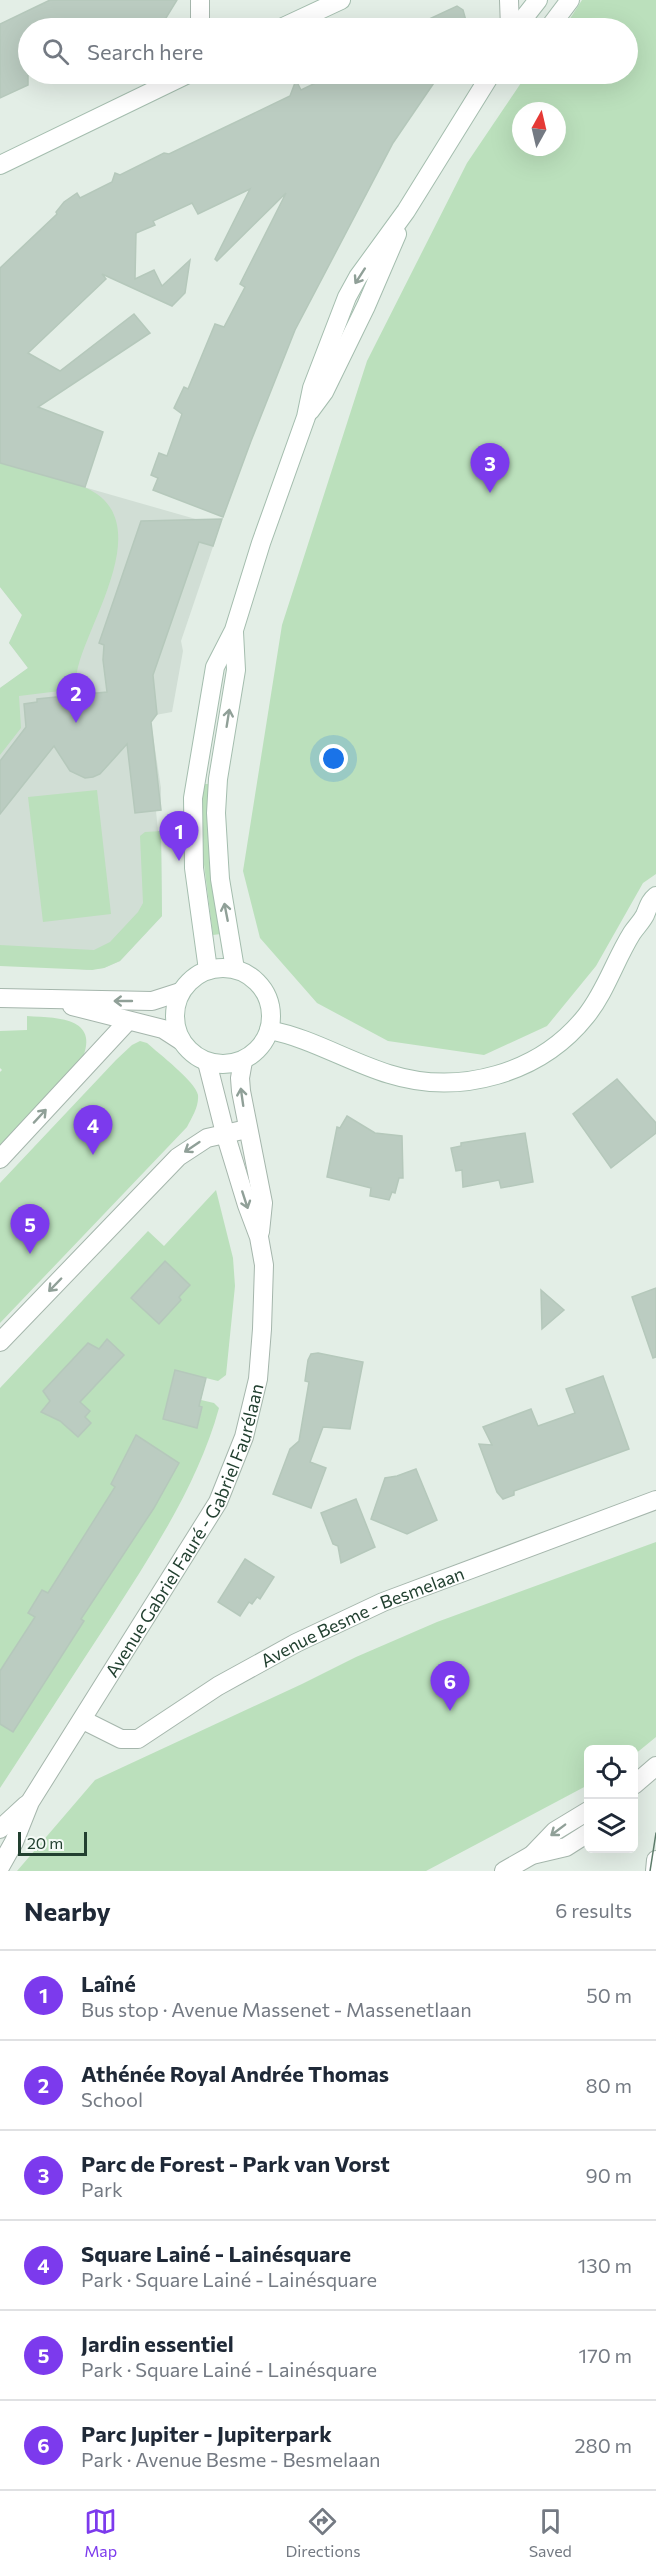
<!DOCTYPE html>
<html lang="en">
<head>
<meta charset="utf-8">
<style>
	:root { --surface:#fff; --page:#f6f6f7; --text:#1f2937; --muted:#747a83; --line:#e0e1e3; --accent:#7c3aed }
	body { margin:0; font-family:Commissioner,sans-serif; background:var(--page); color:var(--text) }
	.controls { position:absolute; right:18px; bottom:18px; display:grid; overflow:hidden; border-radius:9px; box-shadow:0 6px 24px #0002 }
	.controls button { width:54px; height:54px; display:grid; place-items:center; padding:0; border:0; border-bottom:2px solid var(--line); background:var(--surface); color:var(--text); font:30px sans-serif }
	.compass { position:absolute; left:512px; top:102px; width:54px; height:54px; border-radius:50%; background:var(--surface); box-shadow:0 6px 24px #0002; rotate:8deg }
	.scale { position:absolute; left:18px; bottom:15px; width:69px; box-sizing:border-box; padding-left:6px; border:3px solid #224030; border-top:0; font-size:16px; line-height:21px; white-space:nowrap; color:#224030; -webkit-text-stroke:4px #f4faf6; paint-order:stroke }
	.you { position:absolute; left:334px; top:759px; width:21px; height:21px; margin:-15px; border:4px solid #fff; border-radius:50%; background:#1a73e8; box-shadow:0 0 0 9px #1a73e833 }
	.badge { display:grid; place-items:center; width:39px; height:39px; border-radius:50%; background:var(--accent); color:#fff; font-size:20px; font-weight:700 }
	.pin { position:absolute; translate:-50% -50px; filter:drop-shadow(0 2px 3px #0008) }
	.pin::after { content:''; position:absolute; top:32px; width:21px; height:18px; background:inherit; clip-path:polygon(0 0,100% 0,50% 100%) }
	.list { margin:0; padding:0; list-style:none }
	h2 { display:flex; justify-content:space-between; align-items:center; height:78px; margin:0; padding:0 24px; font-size:26px }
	h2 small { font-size:20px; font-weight:400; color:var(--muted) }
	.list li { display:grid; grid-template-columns:39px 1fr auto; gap:18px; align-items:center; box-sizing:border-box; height:90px; padding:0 24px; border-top:2px solid var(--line) }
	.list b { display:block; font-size:22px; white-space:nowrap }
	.list p { margin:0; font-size:20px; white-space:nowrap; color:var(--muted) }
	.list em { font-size:20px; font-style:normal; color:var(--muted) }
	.icon { flex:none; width:33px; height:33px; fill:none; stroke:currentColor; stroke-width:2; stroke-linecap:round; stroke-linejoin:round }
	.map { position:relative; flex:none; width:656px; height:1871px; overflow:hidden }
	.search { position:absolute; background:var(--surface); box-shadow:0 6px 24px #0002; left:18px; right:18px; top:18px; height:66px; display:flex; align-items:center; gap:15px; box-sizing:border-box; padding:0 21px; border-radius:33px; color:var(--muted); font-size:22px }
	.sheet { height:618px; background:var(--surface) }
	nav { display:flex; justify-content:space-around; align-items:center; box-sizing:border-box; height:84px; border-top:2px solid var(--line); background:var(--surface); font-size:16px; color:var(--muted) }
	nav a { display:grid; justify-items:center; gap:3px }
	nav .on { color:var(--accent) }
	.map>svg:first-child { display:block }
</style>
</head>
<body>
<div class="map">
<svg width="656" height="1871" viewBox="0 0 656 1871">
	<rect width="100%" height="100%" fill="#e3eee6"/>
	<path fill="#d1ded5" d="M0,463L220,526L181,641L183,651L172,712L150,716L161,788V810L156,811L158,831H161L162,916L120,961L104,968L87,970L52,966H0V688L28,668L9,643L22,615L0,587Z"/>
	<g fill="#bbe0bc" fill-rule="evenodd">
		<path d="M582,0H656V874L643,883L596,966L547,1026L484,1055L388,1041L317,1003L260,938L243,871L282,625L367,361L467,163L527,74H628V28H564ZM521,111H557V147H521Z"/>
		<path d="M0,463C27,471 58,475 84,487C158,518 91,616 78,667C76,674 76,682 76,689L19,696L21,728L0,755V688L28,668L9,643L22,615L0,587Z"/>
		<path d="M202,784H209C207,835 212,884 221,934L213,935L201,841Z"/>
		<path d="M97,790L111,914L43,922L28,797Z"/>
		<path d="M161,831L162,916L120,961L104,968L92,970L0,966V945L94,950L110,942L138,912L143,903L140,836L145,832Z"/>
		<path d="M27,1016C55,1018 101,1016 82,1060L0,1147V1072L2,1070L0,1068V1031L27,1030Z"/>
		<path d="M140,1041L147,1043C158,1053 196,1082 198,1095C199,1107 192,1117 187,1127L0,1323V1183L116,1060L132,1045Z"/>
		<path d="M216,1190L233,1258L235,1286L226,1375L218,1381L206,1378L201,1400L214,1403L219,1408C198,1484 153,1552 110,1619C73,1675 37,1732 0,1788V1388L148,1231L164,1246Z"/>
		<path d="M656,1542V1737L634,1755V1750H588V1785L426,1871H17L95,1780L302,1684L356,1657L437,1622Z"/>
	</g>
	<g fill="#bbccc1" stroke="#b5c8bb" stroke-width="1.5">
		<path d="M50,0H177L166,18L145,28H28V85L0,98V24Z"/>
		<path d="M457,6L463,10L468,28H410Z"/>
		<path d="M326,74H440L393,143L295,330L251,441L223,517L153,490L158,478L151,475L159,453L167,456L182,414L174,408L184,387L188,389L215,324L224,327L245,287L240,284L286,193L217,261L215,259L250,189L198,214L192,203L153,221L155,225L136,233L135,279L154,270L162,286L190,260L185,293L172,306L102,274L106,279L28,353L60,371L134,314L150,333L38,407L103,432L85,487L0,463V268L57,214L56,212L64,202L77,193L80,198L112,182L115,173L120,175L164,153L169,154L290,96L296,80L301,90L324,79Z"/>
		<path d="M222,519L213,546L199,542L153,675L157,714L151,722L161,810L135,813L127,744L100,774L93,777L85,778L70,771L54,746L0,814V761L26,727L24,704L37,702V699L107,692L103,660L104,645L99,643L141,521Z"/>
		<path d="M617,1079L656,1123V1133L611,1168L573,1114Z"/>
		<path d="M347,1116L375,1133L402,1136L403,1178H399L395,1193L392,1192L389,1200L370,1196L371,1188L327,1177L337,1127L340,1128Z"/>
		<path d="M525,1133L533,1182L501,1188L499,1180L463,1187L462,1170L456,1171L451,1148L461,1146V1143Z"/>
		<path d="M165,1261L190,1285L179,1297L181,1300L159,1324L131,1298Z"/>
		<path d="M656,1288V1357L653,1358L632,1297Z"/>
		<path d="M541,1290L564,1310L542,1329Z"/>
		<path d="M107,1339L124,1355L80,1402L90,1411L85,1417L91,1423L78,1437L60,1421L41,1412L50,1401L43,1391L88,1343L99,1349Z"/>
		<path d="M318,1353L363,1362L350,1429L323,1427L310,1462L326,1468L311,1508L273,1494L290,1449L299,1441L309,1382L305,1381L308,1360L311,1354Z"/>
		<path d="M175,1370L206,1378L199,1406L202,1407L197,1428L163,1419Z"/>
		<path d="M603,1376L629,1449L514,1491V1495L503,1499L497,1492L479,1444L492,1445L483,1427L531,1409L538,1426L575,1413L566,1389Z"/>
		<path d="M136,1435L179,1463L154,1508L81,1619L84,1621L13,1732L0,1724V1671L35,1617L28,1613L42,1590L48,1593L115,1487L111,1484Z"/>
		<path d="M416,1469L437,1520L407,1534L371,1519L385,1478L397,1476Z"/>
		<path d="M356,1499L375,1547L341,1563L338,1546L333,1544L321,1513Z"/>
		<path d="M245,1559L274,1577L260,1599L257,1597L252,1604L249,1602L240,1616L218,1602Z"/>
	</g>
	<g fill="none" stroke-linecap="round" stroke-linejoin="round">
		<defs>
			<g id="street">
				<path d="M200,0V21L203,28"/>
				<path d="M509,0L510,28"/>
				<path d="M0,998L152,1001L180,992"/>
				<path d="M72,1006L163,1029L180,1040"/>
				<path d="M243,1061L240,1078L241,1091L263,1203L260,1232"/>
				<path d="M0,1159L128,1021"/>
				<path d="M0,1342L178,1157L207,1138L247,1129"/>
				<path id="s1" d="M83,1720L121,1739H138L218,1686L296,1643L383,1602L656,1500"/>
				<path d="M634,1785L656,1766"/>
				<path d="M0,1829L26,1805"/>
				<path d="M532,1855L555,1831L588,1811"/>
				<path id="s2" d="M0,1867L14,1842L30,1802L218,1502L244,1437L258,1379L262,1329L264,1265L259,1237L247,1205L225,1133L207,1062"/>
				<path d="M504,1871L532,1855L566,1847L588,1833"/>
				<path d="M655,1871L656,1860"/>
			</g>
			<g id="secondary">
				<path d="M281,28L341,0"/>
				<path d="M516,28L538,0"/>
				<path d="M549,28L570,0"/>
				<path d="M0,165L188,74"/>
				<path d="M310,411L324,392L366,306L397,234"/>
				<path d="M234,632L236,670L218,779L216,813L220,879L235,969"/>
				<circle cx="223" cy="1016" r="48"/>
				<path d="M208,970L194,868L193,798L215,667L234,630L261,543L306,417L312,388L347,297L358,277L406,211L491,74"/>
				<path d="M269,1030C311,1038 349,1062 389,1074C459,1096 540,1074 586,1016C606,991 615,960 632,933C636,927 642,921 645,915C649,906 649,902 656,896"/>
			</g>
		</defs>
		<use href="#street" stroke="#a5b6ac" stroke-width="20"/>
		<use href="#secondary" stroke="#a4bdae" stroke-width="20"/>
		<use href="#street" stroke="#fff" stroke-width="18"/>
		<use href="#secondary" stroke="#fff" stroke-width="18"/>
		<path stroke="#5d7c6b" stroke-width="1.5" d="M650,1871L656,1833"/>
	</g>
	<defs><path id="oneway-shaft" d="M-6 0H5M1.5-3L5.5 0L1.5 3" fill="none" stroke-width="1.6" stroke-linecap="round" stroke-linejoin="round" transform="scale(1.5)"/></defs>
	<g stroke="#90a098">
		<use href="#oneway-shaft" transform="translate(360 276) rotate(123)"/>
		<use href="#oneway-shaft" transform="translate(228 718) rotate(-81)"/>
		<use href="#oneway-shaft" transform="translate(226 912) rotate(-101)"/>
		<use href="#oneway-shaft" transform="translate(123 1001) rotate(-180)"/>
		<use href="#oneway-shaft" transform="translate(242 1097) rotate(-98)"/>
		<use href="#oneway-shaft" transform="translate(40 1116) rotate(-47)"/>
		<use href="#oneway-shaft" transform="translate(192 1147) rotate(146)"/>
		<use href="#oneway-shaft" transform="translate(245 1200) rotate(72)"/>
		<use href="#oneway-shaft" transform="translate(55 1285) rotate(134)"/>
		<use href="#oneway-shaft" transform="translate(558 1830) rotate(143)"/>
	</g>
	<g text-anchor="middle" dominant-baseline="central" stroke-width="5" stroke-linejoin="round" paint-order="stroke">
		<g font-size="18" fill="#224030" stroke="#f4faf6">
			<text stroke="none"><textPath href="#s2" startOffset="386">Avenue Gabriel Fauré - Gabriel Faurélaan</textPath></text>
			<text stroke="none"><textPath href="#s1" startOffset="316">Avenue Besme - Besmelaan</textPath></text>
		</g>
	</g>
</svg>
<div class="controls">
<button><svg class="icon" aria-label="locate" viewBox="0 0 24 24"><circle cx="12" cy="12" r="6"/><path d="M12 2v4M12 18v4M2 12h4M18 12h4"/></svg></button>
<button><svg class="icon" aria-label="layers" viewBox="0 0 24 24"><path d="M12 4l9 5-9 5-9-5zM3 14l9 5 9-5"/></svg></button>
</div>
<svg class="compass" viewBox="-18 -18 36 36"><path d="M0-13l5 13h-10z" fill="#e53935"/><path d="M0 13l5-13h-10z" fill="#747a83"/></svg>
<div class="scale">20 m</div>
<div class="you"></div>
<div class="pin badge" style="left:179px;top:861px">1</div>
<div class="pin badge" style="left:76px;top:723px">2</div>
<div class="pin badge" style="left:490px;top:493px">3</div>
<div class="pin badge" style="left:93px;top:1155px">4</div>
<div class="pin badge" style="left:30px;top:1254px">5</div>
<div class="pin badge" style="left:450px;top:1711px">6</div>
<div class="search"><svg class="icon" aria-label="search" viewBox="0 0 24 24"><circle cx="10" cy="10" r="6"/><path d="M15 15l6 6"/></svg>Search here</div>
</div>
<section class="sheet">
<h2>Nearby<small>6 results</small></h2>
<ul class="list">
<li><span class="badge">1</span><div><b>Laîné</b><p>Bus stop · Avenue Massenet - Massenetlaan</p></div><em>50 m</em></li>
<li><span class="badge">2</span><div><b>Athénée Royal Andrée Thomas</b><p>School</p></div><em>80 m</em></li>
<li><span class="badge">3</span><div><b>Parc de Forest - Park van Vorst</b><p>Park</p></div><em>90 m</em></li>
<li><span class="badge">4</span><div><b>Square Lainé - Lainésquare</b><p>Park · Square Lainé - Lainésquare</p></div><em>130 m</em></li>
<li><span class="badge">5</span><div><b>Jardin essentiel</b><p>Park · Square Lainé - Lainésquare</p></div><em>170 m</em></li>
<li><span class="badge">6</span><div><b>Parc Jupiter - Jupiterpark</b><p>Park · Avenue Besme - Besmelaan</p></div><em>280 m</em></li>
</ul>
</section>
<nav>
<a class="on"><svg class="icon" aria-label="map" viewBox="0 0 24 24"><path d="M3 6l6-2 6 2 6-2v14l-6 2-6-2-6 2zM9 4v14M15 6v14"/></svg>Map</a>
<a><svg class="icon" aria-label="directions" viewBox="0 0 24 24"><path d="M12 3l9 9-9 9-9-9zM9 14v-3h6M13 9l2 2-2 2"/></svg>Directions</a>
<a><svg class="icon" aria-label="saved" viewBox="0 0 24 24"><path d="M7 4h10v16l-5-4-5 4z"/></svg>Saved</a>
</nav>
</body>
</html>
